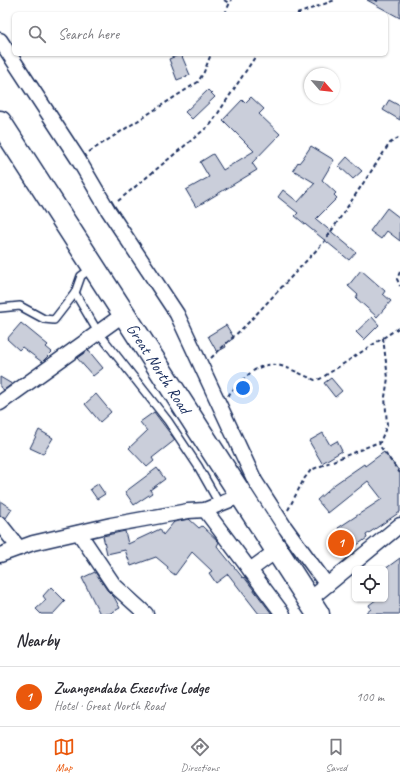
<!DOCTYPE html>
<html lang="en">
<head>
<meta charset="utf-8">
<style>
	:root { --surface:#fff; --page:#f2f2f3; --text:#2b2b33; --muted:#7c7c81; --line:#e1e1e2; --accent:#ea580c }
	body { margin:0; font-family:Caveat,sans-serif; background:var(--page); color:var(--text) }
	.controls { position:absolute; right:12px; bottom:12px; display:grid; overflow:hidden; border-radius:6px; box-shadow:0 1px 3px #0004 }
	.controls button { width:36px; height:36px; display:grid; place-items:center; padding:0; border:0; border-bottom:1px solid var(--line); background:var(--surface); color:var(--text); font:20px sans-serif }
	.compass { position:absolute; left:304px; top:68px; width:36px; height:36px; border-radius:50%; background:var(--surface); box-shadow:0 1px 3px #0004; rotate:118deg }
	.you { position:absolute; left:243px; top:388px; width:14px; height:14px; margin:-10px; border:3px solid #fff; border-radius:50%; background:#1a73e8; box-shadow:0 0 0 6px #1a73e833 }
	.badge { display:grid; place-items:center; width:26px; height:26px; border-radius:50%; background:var(--accent); color:#fff; font-size:13px; font-weight:700 }
	.pin { position:absolute; translate:-50% -50%; border:2px solid #fff; box-shadow:0 1px 4px #0006 }
	.list { margin:0; padding:0; list-style:none }
	h2 { display:flex; justify-content:space-between; align-items:center; height:52px; margin:0; padding:0 16px; font-size:17px }
	h2 small { font-size:13px; font-weight:400; color:var(--muted) }
	.list li { display:grid; grid-template-columns:26px 1fr auto; gap:12px; align-items:center; box-sizing:border-box; height:60px; padding:0 16px; border-top:1px solid var(--line) }
	.list b { display:block; font-size:15px; white-space:nowrap }
	.list p { margin:0; font-size:13px; white-space:nowrap; color:var(--muted) }
	.list em { font-size:13px; font-style:normal; color:var(--muted) }
	.icon { flex:none; width:22px; height:22px; fill:none; stroke:currentColor; stroke-width:2; stroke-linecap:round; stroke-linejoin:round }
	.map { position:relative; flex:none; width:400px; height:614px; overflow:hidden }
	.search { position:absolute; background:var(--surface); box-shadow:0 1px 3px #0004; left:12px; right:12px; top:12px; height:44px; display:flex; align-items:center; gap:10px; box-sizing:border-box; padding:0 14px; border-radius:6px; color:var(--muted); font-size:15px }
	.sheet { height:112px; background:var(--surface) }
	nav { display:flex; justify-content:space-around; align-items:center; box-sizing:border-box; height:56px; border-top:1px solid var(--line); background:var(--surface); font-size:11px; color:var(--muted) }
	nav a { display:grid; justify-items:center; gap:2px }
	nav .on { color:var(--accent) }
	.map>svg:first-child { display:block }
</style>
</head>
<body>
<div class="map">
<svg width="400" height="614" viewBox="0 0 400 614">
	<rect width="100%" height="100%" fill="#fff"/>
	<filter id="ink" filterUnits="userSpaceOnUse"><feTurbulence type="fractalNoise" baseFrequency=".025" numOctaves="2"/><feDisplacementMap in="SourceGraphic" scale="8" xChannelSelector="R" yChannelSelector="G"/><feConvolveMatrix kernelMatrix="1 2 1 2 8 2 1 2 1" color-interpolation-filters="sRGB"/></filter>
	<g filter="url(#ink)">
		<g fill="#caceda" stroke="#1b2f5e">
			<path d="M367,0H400V18Z"/>
			<path d="M181,54L190,75L177,80L169,59Z"/>
			<path d="M208,90L215,97L192,119L185,112Z"/>
			<path d="M251,97L264,109L259,114L280,134L252,163L257,170L196,207L186,190L209,177L200,162L213,154L223,170L254,151L223,120L242,100L245,103Z"/>
			<path d="M389,100L400,106V120L383,110Z"/>
			<path d="M311,146L334,160L322,180L336,193L334,195L337,198L316,219L356,252L349,260L295,216L298,213L278,197L283,190L298,202L315,183L293,170L298,162L299,163L303,158Z"/>
			<path d="M347,157L362,171L353,179L339,166Z"/>
			<path d="M387,208L400,218V241L387,231L381,239L370,231Z"/>
			<path d="M361,270L385,291L383,294L391,301L377,317L356,298L358,295L348,286Z"/>
			<path d="M372,317L379,325L364,340L356,332Z"/>
			<path d="M21,323L48,345L46,347L52,352L42,362L22,347L19,350L7,339Z"/>
			<path d="M226,325L234,338L225,344L226,347L217,352L208,336Z"/>
			<path d="M88,350L103,368L93,376L77,358Z"/>
			<path d="M0,377L12,384L4,390L0,387Z"/>
			<path d="M331,378L342,391L335,397L324,383Z"/>
			<path d="M96,394L111,412L100,422L85,404Z"/>
			<path d="M154,412L175,440L152,458L154,461L147,467L129,448L147,431L140,422Z"/>
			<path d="M39,430L53,438L43,454L30,448Z"/>
			<path d="M323,433L330,445L337,441L342,451L322,463L309,441Z"/>
			<path d="M384,452L400,472V512L366,535L367,538L350,550L338,533L340,531L338,528L382,499L368,481L328,513L317,500L335,484L364,464L365,466Z"/>
			<path d="M157,468L165,479L150,490L152,493L134,505L125,492Z"/>
			<path d="M98,484L105,494L97,499L90,489Z"/>
			<path d="M0,501L12,509L6,518L0,516Z"/>
			<path d="M189,519L199,528L202,526L219,542L217,546L243,578L244,577L272,614H259L228,574L216,583L209,573L212,571L192,552L175,575L167,569L168,567L156,557L131,566L125,550L107,554L103,536L125,531L128,544L160,529L163,535L174,522Z"/>
			<path d="M400,558V614H365L371,609L369,605L377,599H385V569Z"/>
			<path d="M95,572L107,590L114,597L120,608L109,614H100L82,578Z"/>
			<path d="M51,587L65,601L53,614H41L36,609L46,600L43,596Z"/>
		</g>
		<g fill="none" stroke-linecap="round" stroke-linejoin="round">
			<defs>
				<g id="service">
					<path d="M75,293L98,332L168,421L198,466L220,505"/>
					<path d="M0,308L20,306L44,319L54,320L75,293L81,276L92,268"/>
				</g>
				<g id="minor">
					<path d="M0,40L78,159L108,210L177,314L255,481L284,526L327,585"/>
					<path d="M0,403L124,314"/>
					<path d="M205,510L283,614"/>
					<path d="M0,524L19,548"/>
					<path d="M79,533L114,585L146,614"/>
					<path d="M0,555L33,543L111,525L188,511L205,510L240,496"/>
					<path d="M250,570L276,551"/>
					<path d="M309,600L400,525"/>
				</g>
				<g id="trunk">
					<path id="s1" d="M0,122L318,614"/>
				</g>
			</defs>
			<use href="#service" stroke="#1b2f5e" stroke-width="10"/>
			<use href="#minor" stroke="#1b2f5e" stroke-width="17"/>
			<use href="#trunk" stroke="#1b2f5e" stroke-width="25"/>
			<g stroke="#1b2f5e" stroke-width="2" stroke-dasharray="4 3" stroke-linecap="butt">
				<path d="M224,0L229,3"/>
				<path d="M375,0L378,1"/>
				<path d="M225,14L231,0"/>
				<path d="M297,14L335,0"/>
				<path d="M89,152L198,82L204,72L211,54"/>
				<path d="M118,201L211,124L257,54"/>
				<path d="M400,272L397,279L400,286"/>
				<path d="M383,338L388,378L385,397L387,425L379,445L400,473"/>
				<path d="M211,358L248,323L324,242L390,143L400,137"/>
				<path d="M228,396C233,389 239,384 245,378C270,353 287,369 315,380L320,379L400,327"/>
				<path d="M288,510L304,479L311,470L379,442"/>
			</g>
			<use href="#service" stroke="#fff" stroke-width="7"/>
			<use href="#minor" stroke="#fff" stroke-width="14"/>
			<use href="#trunk" stroke="#fff" stroke-width="22"/>
		</g>
	</g>
	<g text-anchor="middle" dominant-baseline="central" stroke-width="3.5" stroke-linejoin="round" paint-order="stroke">
		<g font-size="17" fill="#1b2f5e" stroke="#fff">
			<text stroke="none"><textPath href="#s1" startOffset="293">Great North Road</textPath></text>
		</g>
	</g>
</svg>
<div class="controls">
<button><svg class="icon" aria-label="locate" viewBox="0 0 24 24"><circle cx="12" cy="12" r="6"/><path d="M12 2v4M12 18v4M2 12h4M18 12h4"/></svg></button>
</div>
<svg class="compass" viewBox="-18 -18 36 36"><path d="M0-13l5 13h-10z" fill="#e53935"/><path d="M0 13l5-13h-10z" fill="#7c7c81"/></svg>
<div class="you"></div>
<div class="pin badge" style="left:341px;top:543px">1</div>
<div class="search"><svg class="icon" aria-label="search" viewBox="0 0 24 24"><circle cx="10" cy="10" r="6"/><path d="M15 15l6 6"/></svg>Search here</div>
</div>
<section class="sheet">
<h2>Nearby<small></small></h2>
<ul class="list">
<li><span class="badge">1</span><div><b>Zwangendaba Executive Lodge</b><p>Hotel · Great North Road</p></div><em>100 m</em></li>
</ul>
</section>
<nav>
<a class="on"><svg class="icon" aria-label="map" viewBox="0 0 24 24"><path d="M3 6l6-2 6 2 6-2v14l-6 2-6-2-6 2zM9 4v14M15 6v14"/></svg>Map</a>
<a><svg class="icon" aria-label="directions" viewBox="0 0 24 24"><path d="M12 3l9 9-9 9-9-9zM9 14v-3h6M13 9l2 2-2 2"/></svg>Directions</a>
<a><svg class="icon" aria-label="saved" viewBox="0 0 24 24"><path d="M7 4h10v16l-5-4-5 4z"/></svg>Saved</a>
</nav>
</body>
</html>
